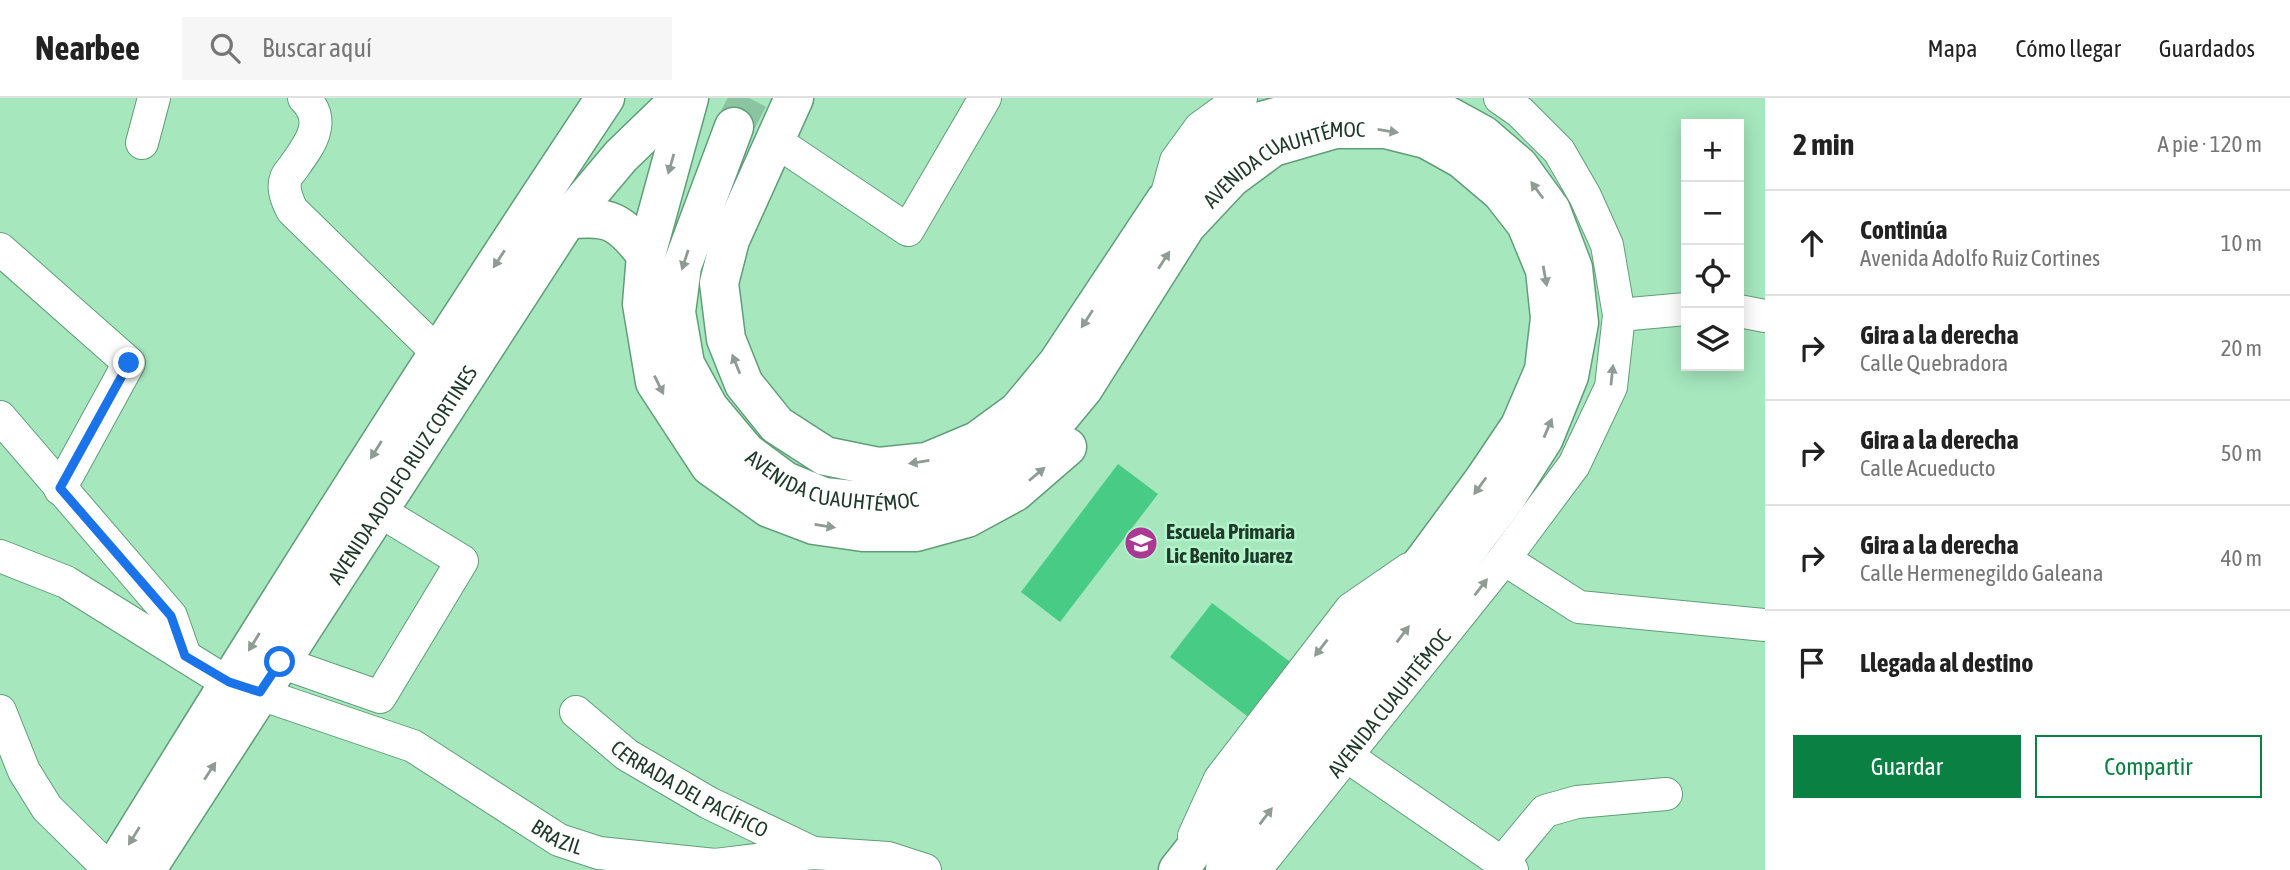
<!DOCTYPE html>
<html lang="es">
<head>
<meta charset="utf-8">
<style>
	:root { --surface:#fff; --page:#f6f6f6; --text:#222; --muted:#767676; --line:#e0e0e0; --accent:#0b8043 }
	body { margin:0; font-family:"Asap Condensed",sans-serif; background:var(--page); color:var(--text) }
	.controls { position:absolute; right:21px; top:21px; display:grid; overflow:hidden; border-radius:0px; box-shadow:0 4px 18px #0003 }
	.controls button { width:63px; height:63px; display:grid; place-items:center; padding:0; border:0; border-bottom:2px solid var(--line); background:var(--surface); color:var(--text); font:35px sans-serif }
	.stop { position:absolute; width:21px; height:21px; margin:-16px; border:5px solid #1a73e8; border-radius:50%; background:#fff }
	.stop.end { background:#1a73e8; border-color:#fff; box-shadow:0 2px 7px #0008 }
	.list { margin:0; padding:0; list-style:none }
	h2 { display:flex; justify-content:space-between; align-items:center; height:91px; margin:0; padding:0 28px; font-size:30px }
	h2 small { font-size:23px; font-weight:400; color:var(--muted) }
	.list li { display:grid; grid-template-columns:46px 1fr auto; gap:21px; align-items:center; box-sizing:border-box; height:105px; padding:0 28px; border-top:2px solid var(--line) }
	.list b { display:block; font-size:26px; white-space:nowrap }
	.list p { margin:0; font-size:23px; white-space:nowrap; color:var(--muted) }
	.list em { font-size:23px; font-style:normal; color:var(--muted) }
	.actions { display:flex; gap:14px; padding:21px 28px }
	.actions a { flex:1; padding:16px 0; border:2px solid var(--accent); border-radius:0px; text-align:center; font-size:24px; color:var(--accent) }
	.actions .main { background:var(--accent); color:#fff }
	.icon { flex:none; width:38px; height:38px; fill:none; stroke:currentColor; stroke-width:2; stroke-linecap:round; stroke-linejoin:round }
	.map { position:relative; flex:none; width:1765px; height:772px; overflow:hidden }
	header { display:flex; align-items:center; gap:42px; box-sizing:border-box; height:98px; padding:0 35px; background:var(--surface); border-bottom:2px solid var(--line) }
	header strong { font-size:33px }
	nav { display:flex; gap:38px; margin-inline-start:auto; font-size:24px }
	.search { width:490px; height:63px; background:var(--page); display:flex; align-items:center; gap:18px; box-sizing:border-box; padding:0 24px; border-radius:0px; color:var(--muted); font-size:26px }
	main { display:flex }
	aside { flex:1; background:var(--surface) }
	.map>svg:first-child { display:block }
</style>
</head>
<body>
<header>
<strong>Nearbee</strong>
<div class="search"><svg class="icon" aria-label="search" viewBox="0 0 24 24"><circle cx="10" cy="10" r="6"/><path d="M15 15l6 6"/></svg>Buscar aquí</div>
<nav><a>Mapa</a><a>Cómo llegar</a><a>Guardados</a></nav>
</header>
<main>
<div class="map">
<svg width="1765" height="772" viewBox="0 0 1765 772">
	<rect width="100%" height="100%" fill="#a6e7be"/>
	<g fill="#47cb85">
		<path d="M1118,366L1158,396L1060,524L1021,494Z"/>
		<path d="M1212,505L1293,566L1251,621L1170,559Z"/>
	</g>
	<g fill="none" stroke-linecap="round" stroke-linejoin="round">
		<path stroke="#8bc4a0" stroke-width="38" stroke-dasharray="38 19" stroke-linecap="butt" d="M734,29L749,0"/>
		<defs>
			<g id="minor">
				<path d="M304,0C327,23 311,45 295,67C293,71 287,76 286,80C282,91 287,102 292,112L438,255"/>
				<path d="M774,42L908,132L985,0"/>
				<path d="M142,45L154,0"/>
				<path d="M1165,103L1176,63L1200,30L1241,0"/>
				<path d="M0,151L129,265L60,391"/>
				<path d="M1739,213L1765,218"/>
				<path d="M1619,217L1686,211"/>
				<path d="M0,319L171,518L185,558"/>
				<path id="s1" d="M0,458L66,484L228,585L413,648L559,742L599,755L715,767L813,755L888,760L925,772"/>
				<path d="M1504,461L1579,509L1765,527"/>
				<path d="M280,564L380,599L462,463L378,412"/>
				<path d="M0,613L24,673L47,710L110,772"/>
				<path id="s2" d="M576,614L627,657L709,705L813,755"/>
				<path d="M1347,658L1512,772"/>
				<path d="M1194,738L1220,681L1351,511L1409,471"/>
				<path d="M1501,766L1545,713L1577,704L1666,696"/>
				<path id="s3" d="M1255,772L1504,461L1574,367L1611,289L1619,217L1607,147L1585,98L1559,53L1520,14L1500,0"/>
			</g>
			<g id="major">
				<path d="M689,0L646,157L642,206L655,284L710,368L769,410L814,427L863,434H916L967,420L1015,394L1067,349"/>
				<path d="M794,0L730,142L719,185L726,241L744,286L777,327L825,358L879,369L927,364L977,343L1018,313L1057,266L1165,103L1215,54L1261,23L1336,3L1396,1L1441,14L1483,37L1519,68L1551,112L1573,170L1579,225L1569,278L1544,340L1506,400L1225,772"/>
				<path id="s4" d="M734,29L682,168L676,214L685,266L709,310L746,354L785,383L824,399L881,405L939,398L995,375L1045,337L1083,291L1186,128L1231,80L1273,49L1335,31H1386L1426,41L1462,61L1501,94L1526,126L1545,172L1550,220L1544,272L1520,328L1483,383L1427,459L1178,772"/>
				<path d="M567,122C610,117 620,123 646,157"/>
				<path d="M113,772C273,512 436,254 605,0"/>
				<path id="s5" d="M146,772L567,122L621,58L681,0"/>
			</g>
		</defs>
		<use href="#minor" stroke="#609e78" stroke-width="34"/>
		<use href="#major" stroke="#609e78" stroke-width="41"/>
		<use href="#minor" stroke="#fff" stroke-width="32"/>
		<use href="#major" stroke="#fff" stroke-width="38"/>
	</g>
	<defs><path id="oneway-solid" d="M-6-.8H1V-3.2L6.5 0L1 3.2V.8H-6Z" transform="scale(1.75)"/></defs>
	<g fill="#8f9c94">
		<use href="#oneway-solid" transform="translate(1388 33) rotate(9)"/>
		<use href="#oneway-solid" transform="translate(671 66) rotate(106)"/>
		<use href="#oneway-solid" transform="translate(1537 92) rotate(-126)"/>
		<use href="#oneway-solid" transform="translate(499 161) rotate(123)"/>
		<use href="#oneway-solid" transform="translate(685 162) rotate(108)"/>
		<use href="#oneway-solid" transform="translate(1164 162) rotate(-57)"/>
		<use href="#oneway-solid" transform="translate(1545 178) rotate(80)"/>
		<use href="#oneway-solid" transform="translate(1087 221) rotate(123)"/>
		<use href="#oneway-solid" transform="translate(736 266) rotate(-112)"/>
		<use href="#oneway-solid" transform="translate(1612 277) rotate(-84)"/>
		<use href="#oneway-solid" transform="translate(659 287) rotate(64)"/>
		<use href="#oneway-solid" transform="translate(1548 330) rotate(-67)"/>
		<use href="#oneway-solid" transform="translate(376 352) rotate(122)"/>
		<use href="#oneway-solid" transform="translate(919 364) rotate(171)"/>
		<use href="#oneway-solid" transform="translate(1037 376) rotate(-40)"/>
		<use href="#oneway-solid" transform="translate(1480 388) rotate(126)"/>
		<use href="#oneway-solid" transform="translate(825 428) rotate(9)"/>
		<use href="#oneway-solid" transform="translate(1481 489) rotate(-52)"/>
		<use href="#oneway-solid" transform="translate(1403 536) rotate(-53)"/>
		<use href="#oneway-solid" transform="translate(254 544) rotate(122)"/>
		<use href="#oneway-solid" transform="translate(1321 550) rotate(128)"/>
		<use href="#oneway-solid" transform="translate(210 673) rotate(-57)"/>
		<use href="#oneway-solid" transform="translate(1266 718) rotate(-53)"/>
		<use href="#oneway-solid" transform="translate(134 738) rotate(122)"/>
	</g>
	<g fill="none" stroke-linecap="round" stroke-linejoin="round">
		<path stroke="#1a73e8" stroke-width="9" d="M129,265L60,390L171,518L185,558L229,584L260,594L280,564"/>
	</g>
	<defs>
		<symbol id="school-disc" viewBox="-11 -11 22 22"><circle r="9.5" fill="#aa3994" stroke="#b3f5cb"/><path d="M0-5L7-2L0 1L-7-2ZM-4 1L0 2.5L4 1V4Q0 6-4 4Z" fill="#fff"/></symbol>
	</defs>
	<g fill-rule="evenodd">
		<use href="#school-disc" x="1122" y="426" width="38" height="38"/>
	</g>
	<g text-anchor="middle" dominant-baseline="central" stroke-width="5" stroke-linejoin="round" paint-order="stroke">
		<g font-size="21" fill="#1f3929" stroke="#b3f5cb">
			<text stroke="none"><textPath href="#s4" startOffset="1059">AVENIDA CUAUHTÉMOC</textPath></text>
			<text stroke="none"><textPath href="#s4" startOffset="450">AVENIDA CUAUHTÉMOC</textPath></text>
			<text stroke="none"><textPath href="#s5" startOffset="471">AVENIDA ADOLFO RUIZ CORTINES</textPath></text>
			<text stroke="none"><textPath href="#s3" startOffset="214">AVENIDA CUAUHTÉMOC</textPath></text>
			<text stroke="none"><textPath href="#s2" startOffset="138">CERRADA DEL PACÍFICO</textPath></text>
			<text stroke="none"><textPath href="#s1" startOffset="628">BRAZIL</textPath></text>
		</g>
		<g font-size="21" font-weight="bold" fill="#1f3929" stroke="#b3f5cb" text-anchor="start">
			<text x="1166" y="433">Escuela Primaria<tspan x="1166" dy="24">Lic Benito Juarez</tspan></text>
		</g>
	</g>
</svg>
<div class="controls">
<button>+</button>
<button>−</button>
<button><svg class="icon" aria-label="locate" viewBox="0 0 24 24"><circle cx="12" cy="12" r="6"/><path d="M12 2v4M12 18v4M2 12h4M18 12h4"/></svg></button>
<button><svg class="icon" aria-label="layers" viewBox="0 0 24 24"><path d="M12 4l9 5-9 5-9-5zM3 14l9 5 9-5"/></svg></button>
</div>
<div class="stop" style="left:280px;top:564px"></div>
<div class="stop end" style="left:129px;top:265px"></div>
</div>
<aside>
<h2>2 min<small>A pie · 120 m</small></h2>
<ul class="list">
<li><svg class="icon" aria-label="ahead" viewBox="0 0 24 24"><path d="M12 20V5M6 11l6-6 6 6"/></svg><div><b>Continúa</b><p>Avenida Adolfo Ruiz Cortines</p></div><em>10 m</em></li>
<li><svg class="icon" aria-label="right" viewBox="0 0 24 24"><path d="M7 20v-9h11M14 6l5 5-5 5"/></svg><div><b>Gira a la derecha</b><p>Calle Quebradora</p></div><em>20 m</em></li>
<li><svg class="icon" aria-label="right" viewBox="0 0 24 24"><path d="M7 20v-9h11M14 6l5 5-5 5"/></svg><div><b>Gira a la derecha</b><p>Calle Acueducto</p></div><em>50 m</em></li>
<li><svg class="icon" aria-label="right" viewBox="0 0 24 24"><path d="M7 20v-9h11M14 6l5 5-5 5"/></svg><div><b>Gira a la derecha</b><p>Calle Hermenegildo Galeana</p></div><em>40 m</em></li>
<li><svg class="icon" aria-label="arrive" viewBox="0 0 24 24"><path d="M6 21V4h12l-3 4 3 4H6"/></svg><div><b>Llegada al destino</b></div></li>
</ul>
<div class="actions"><a class="main">Guardar</a><a>Compartir</a></div>
</aside>
</main>
</body>
</html>
